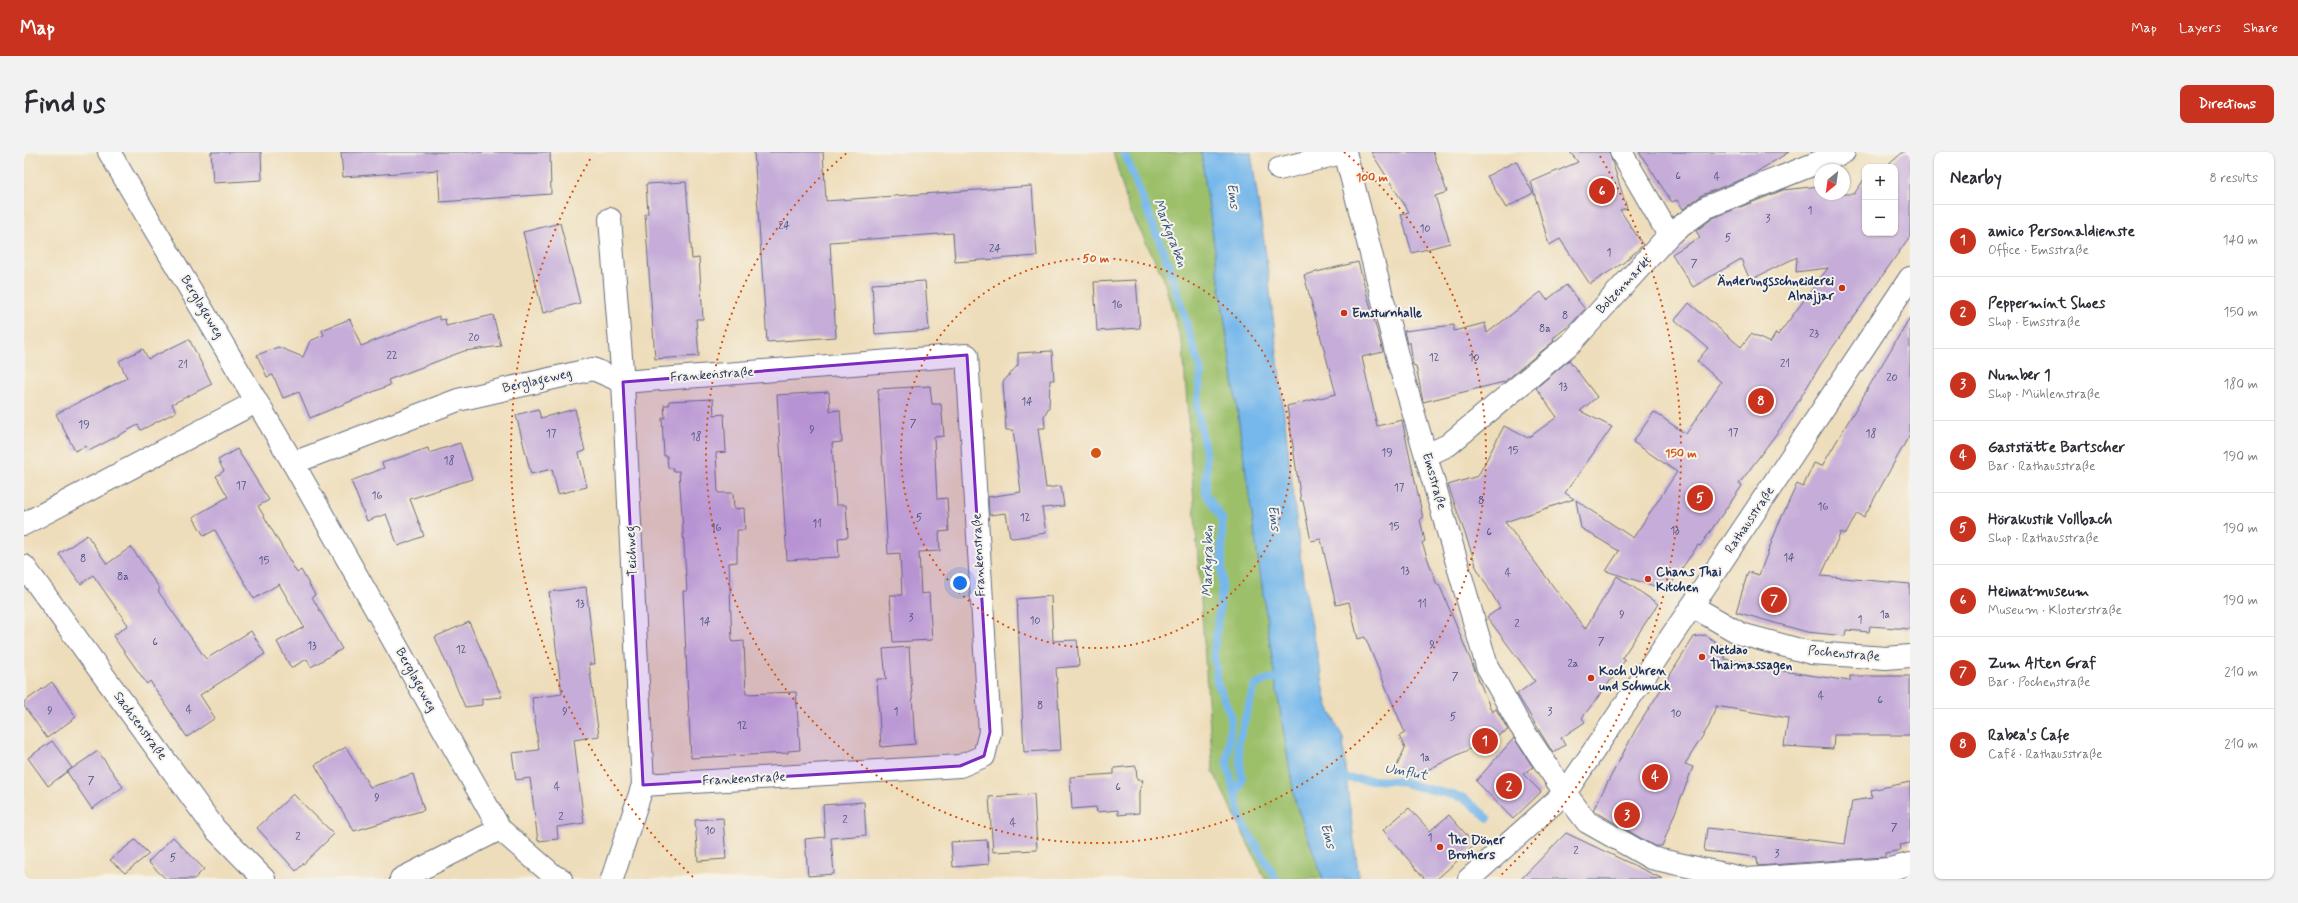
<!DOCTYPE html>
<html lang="en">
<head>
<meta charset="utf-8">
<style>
	:root { --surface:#fff; --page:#f2f2f3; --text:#2b2b33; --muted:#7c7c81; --line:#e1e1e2; --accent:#c8321e }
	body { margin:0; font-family:Mynerve,sans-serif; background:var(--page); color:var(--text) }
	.controls { position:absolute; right:12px; top:12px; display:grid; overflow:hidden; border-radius:8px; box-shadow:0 1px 3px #0004 }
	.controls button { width:36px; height:36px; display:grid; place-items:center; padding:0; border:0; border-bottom:1px solid var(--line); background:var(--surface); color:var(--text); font:20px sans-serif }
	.compass { position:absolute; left:1790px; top:12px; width:36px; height:36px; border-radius:50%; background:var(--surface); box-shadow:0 1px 3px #0004; rotate:209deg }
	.you { position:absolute; left:936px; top:431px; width:14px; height:14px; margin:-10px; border:3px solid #fff; border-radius:50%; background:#1a73e8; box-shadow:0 0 0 6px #1a73e833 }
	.badge { display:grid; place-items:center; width:26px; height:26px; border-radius:50%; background:var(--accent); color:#fff; font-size:13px; font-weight:700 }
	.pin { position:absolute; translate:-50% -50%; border:2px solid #fff; box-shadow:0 1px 4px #0006 }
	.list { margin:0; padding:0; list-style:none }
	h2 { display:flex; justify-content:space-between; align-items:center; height:52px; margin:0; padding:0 16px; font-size:17px }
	h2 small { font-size:13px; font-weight:400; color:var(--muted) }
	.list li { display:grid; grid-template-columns:26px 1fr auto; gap:12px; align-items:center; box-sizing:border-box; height:72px; padding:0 16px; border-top:1px solid var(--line) }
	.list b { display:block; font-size:15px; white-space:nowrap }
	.list p { margin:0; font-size:13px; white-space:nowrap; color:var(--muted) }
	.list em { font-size:13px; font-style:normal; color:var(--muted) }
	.map { position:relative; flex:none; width:1886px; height:727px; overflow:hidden; border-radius:8px }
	header { display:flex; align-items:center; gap:24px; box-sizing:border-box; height:56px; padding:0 20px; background:var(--accent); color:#fff }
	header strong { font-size:19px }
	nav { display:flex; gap:22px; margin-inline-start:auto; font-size:14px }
	.intro { display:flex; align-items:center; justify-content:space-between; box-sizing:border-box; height:96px; padding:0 24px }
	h1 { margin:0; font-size:28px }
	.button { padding:10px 18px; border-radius:8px; background:var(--accent); color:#fff; font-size:14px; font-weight:700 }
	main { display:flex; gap:24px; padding:0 24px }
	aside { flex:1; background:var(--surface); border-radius:8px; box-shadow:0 1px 3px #0004 }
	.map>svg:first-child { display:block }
</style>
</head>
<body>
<header>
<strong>Map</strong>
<nav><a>Map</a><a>Layers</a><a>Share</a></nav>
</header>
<div class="intro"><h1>Find us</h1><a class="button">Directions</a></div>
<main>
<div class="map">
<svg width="1886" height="727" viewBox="0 0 1886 727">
	<rect width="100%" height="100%" fill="#f7f3e8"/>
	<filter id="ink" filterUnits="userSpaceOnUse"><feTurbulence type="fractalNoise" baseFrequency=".025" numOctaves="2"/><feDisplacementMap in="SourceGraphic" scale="8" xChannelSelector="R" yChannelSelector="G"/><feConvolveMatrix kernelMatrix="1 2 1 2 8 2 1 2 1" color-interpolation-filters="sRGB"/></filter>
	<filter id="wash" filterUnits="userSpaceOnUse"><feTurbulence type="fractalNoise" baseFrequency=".012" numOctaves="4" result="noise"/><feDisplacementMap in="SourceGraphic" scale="16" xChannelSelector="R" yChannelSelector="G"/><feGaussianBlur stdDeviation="0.9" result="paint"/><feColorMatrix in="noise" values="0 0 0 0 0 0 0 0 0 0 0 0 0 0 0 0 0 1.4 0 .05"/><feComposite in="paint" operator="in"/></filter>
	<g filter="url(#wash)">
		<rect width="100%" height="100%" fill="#eeddba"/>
		<path fill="#9cc06a" stroke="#5c7864" d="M1089,0H1177L1251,527L1271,649L1299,727H1241L1189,619L1159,196L1139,125L1104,54Z"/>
		<path fill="#76b8eb" stroke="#4874a4" d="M1177,0H1227L1242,104L1279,427L1303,552L1319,587L1322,627L1335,727H1299L1271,649L1251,527Z"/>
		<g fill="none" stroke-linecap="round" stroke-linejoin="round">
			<g stroke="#76b8eb" stroke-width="8">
				<path d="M1100,0L1145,114L1177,220L1173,255L1182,304V342L1198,367V437L1190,500L1193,530L1207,564L1203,611L1217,668L1252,727"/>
				<path d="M1312,626L1372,629L1440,646L1464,666"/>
				<path d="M1212,646L1218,626L1214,592L1230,534L1244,527L1261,526"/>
			</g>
		</g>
		<g id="blocks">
			<g fill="#c6add9">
				<path d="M187,0H237L238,28L189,31Z"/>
				<path d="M317,0H526L527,42L416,50L414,18L319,25Z"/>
				<path d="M730,0H799L802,49L1008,34L1013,104L931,110L929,81L806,90L812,185L743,190Z"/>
				<path d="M1347,0H1409L1423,40L1411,44L1426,91L1388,101L1377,62L1385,60Z"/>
				<path d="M1546,0H1585L1603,56L1596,58L1619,93L1599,111L1566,132L1536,87L1525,93L1507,30L1554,10Z"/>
				<path d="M1615,0H1765L1726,24L1678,43L1659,57L1653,48L1648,50Z"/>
				<path d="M1879,0H1886V84L1797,212L1764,266L1715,332L1718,334L1676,394L1674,393L1643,438L1582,419L1595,399L1557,376L1552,348L1609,386L1653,320L1609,290L1630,260L1662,282L1697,230L1673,209L1684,196L1651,168L1665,151L1717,195L1727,182L1746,191L1752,181L1754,183L1804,116L1772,120L1773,105L1726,128L1717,107L1669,135L1648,102L1676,85L1672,79L1689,66L1759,38L1796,34V42H1830L1841,26V81H1871V15H1862Z"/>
				<path d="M1492,9L1509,41L1482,56L1463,24Z"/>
				<path d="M662,30L668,107L675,106L679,167H672L675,204L631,207L621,62L624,61L622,32Z"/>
				<path d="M536,71L556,151L519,161L499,80Z"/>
				<path d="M1334,110L1359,200L1338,205L1353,274L1378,268L1399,366L1396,367L1401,389L1398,391L1413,433L1415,432L1468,560L1472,557L1484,578L1387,626L1370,620L1381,596L1375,584L1381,581L1341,485L1334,487L1325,450L1312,453L1297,387L1287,389L1279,349H1277L1263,254L1312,242L1280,123Z"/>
				<path d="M1112,128L1116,176L1073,179L1070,130Z"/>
				<path d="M901,129L905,178L851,182L848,132Z"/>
				<path d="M1542,133L1561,157L1547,172L1529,186L1530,189L1480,230L1399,250L1392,214L1389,213L1386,190L1383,192L1380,179L1430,173V179L1461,171L1463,181L1517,140L1523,148Z"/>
				<path d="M469,163L477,194L440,199L364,228L366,233L286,266L275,240L259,246L249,223L243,225L233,203L254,195L279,205L286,189L300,183L298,178L326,167L337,194L415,164L416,168L421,167L422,174Z"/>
				<path d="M1886,165V282L1840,365L1833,361L1822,382L1817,380L1797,424L1886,432V477L1846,474L1845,480L1822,478L1821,484L1783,480L1712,460L1724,420L1735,423L1755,371L1773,332L1779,335L1790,311L1798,314Z"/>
				<path d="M165,187L188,232L148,252L152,260L117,278L114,273L65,299L62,294L51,299L32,262L103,226L95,209L119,197L124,207Z"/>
				<path d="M1028,199L1030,228H1026L1025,255L1020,264L1021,276H1014L1022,336L1037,334L1040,354L1018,356L1022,381L989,386L986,385L982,361L965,363L964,345L997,340L989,278H982L979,230L994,213V201Z"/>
				<path d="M1545,208L1573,245L1556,259L1588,275L1541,341L1550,347L1481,370L1561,477L1593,424L1634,452L1598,506L1601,508L1593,520L1558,566L1561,570L1537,586L1541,593L1529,601L1493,542L1511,529L1463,465L1476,456L1451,413H1452L1424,333L1454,324L1480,274L1504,286L1533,265L1512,236Z"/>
				<path d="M906,234L908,252H917L920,284L910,285L913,347L923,346L925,379L915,380L916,399L895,400L897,442L905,441L908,488L869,490L866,443H878L876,401L864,402L854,237Z"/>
				<path d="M805,240L806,259L816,258L818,290L808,291L810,325L812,353H822L824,385L814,386L815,405L763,408L753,243Z"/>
				<path d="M689,247L690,263L700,262L702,300L692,301L694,341H709L710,357L720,356L721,378H713V410L705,411L708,490L720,489L722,542L772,540L776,598L764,599V601L667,606L659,439H663L655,319H649V316H644L643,304H640L638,266H641L640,253H645V249Z"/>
				<path d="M514,257L517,266L551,257L561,299L555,301L563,335L534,342L528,317L507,322L492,263Z"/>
				<path d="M436,291L448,327L386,347L400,384L374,394L362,362L343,369L327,329L360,316L358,311L404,296L405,301Z"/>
				<path d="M213,297L245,348L234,354L273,421L277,418L291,443L288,445L318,497L287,515L283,507L267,516L253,490L280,475L255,432L230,447L191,378L180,384L169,365L204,345L192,324L200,319L194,308Z"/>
				<path d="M63,383L83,412L107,395L136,437L134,439L182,507L227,479L241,502L176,543L191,566L163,585L126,529L123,532L89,484L104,473L69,423L57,432L35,402Z"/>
				<path d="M562,435L571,512H565L575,584L550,588L560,671L533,675L534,687L514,689L506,626L492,628L488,601L515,598L508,546L538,542L525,440Z"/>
				<path d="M1027,444L1029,489L1053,488L1055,514L1032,516L1037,598L1000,600L993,447Z"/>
				<path d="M445,470L478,545L458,547V553L441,555L411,485Z"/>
				<path d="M1681,483L1698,494L1701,507L1758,516V519L1826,529V524H1886V583H1810L1809,597L1760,594L1764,566L1692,554L1685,574L1661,612L1669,615L1638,694H1630L1569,658L1612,577L1670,485Z"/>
				<path d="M885,495L891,592L857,595L853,527H862L859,497Z"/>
				<path d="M28,530L52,565L23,586L0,554V550Z"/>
				<path d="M1490,586L1509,615L1499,622L1517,640L1489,667L1452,629Z"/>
				<path d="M28,589L48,616L24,634L4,606Z"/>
				<path d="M322,595L346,635L389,622L400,658L330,679L291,613Z"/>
				<path d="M74,599L99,635L68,657L43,620Z"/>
				<path d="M1112,614L1113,628H1119L1115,640V661L1094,663V658L1073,660L1072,655L1048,657L1046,625L1090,622V616Z"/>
				<path d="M1886,630V691L1876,693L1877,698L1861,701V705L1734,714L1733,705L1680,699L1683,676L1821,692L1828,649L1848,646L1847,638Z"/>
				<path d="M269,642L310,682L272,719L233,676Z"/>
				<path d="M1010,642L1013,698L969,700L965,645Z"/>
				<path d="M840,650L842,683L807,686L810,722L784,724L781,687L801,685L799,653Z"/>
				<path d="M1385,656L1406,679L1425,663L1451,693L1413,727H1401L1359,678Z"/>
				<path d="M699,666L702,707L674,709L671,668Z"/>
				<path d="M1542,681L1639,727H1497Z"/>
				<path d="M149,685L180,717L170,727H142L124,710Z"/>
				<path d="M111,688L125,702L101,721L86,708Z"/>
				<path d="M963,688L965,712L929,715L927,690Z"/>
			</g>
		</g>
	</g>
	<g filter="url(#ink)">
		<use href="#blocks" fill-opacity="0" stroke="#656c7e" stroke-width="1"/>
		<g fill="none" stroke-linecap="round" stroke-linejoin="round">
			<defs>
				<g id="minor">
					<path d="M85,0L269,311L476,677L530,724L537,727"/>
					<path d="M1321,0L1375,211L1463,514L1495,572L1541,641L1563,670L1627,706L1723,727"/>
					<path d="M1597,0L1645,83"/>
					<path d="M1255,17L1321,0"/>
					<path d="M586,67L599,230L619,633L588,727"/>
					<path d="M1403,303L1424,293L1548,190L1645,83L1683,55L1820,0"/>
					<path d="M269,311L434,248L569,217L599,230L943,203L966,580L960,604L936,614L619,633"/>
					<path d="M0,372L232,250"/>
					<path d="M0,414L191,677L240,727"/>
					<path d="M1668,454L1717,482L1787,501L1862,506L1886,504"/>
					<path d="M377,727L476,677"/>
					<path d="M1445,727L1541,641L1668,454L1886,126"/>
					<path d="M1724,727L1866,717L1886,712"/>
				</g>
			</defs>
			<use href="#minor" stroke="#656c7e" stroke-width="24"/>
			<use href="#minor" stroke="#fff" stroke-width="22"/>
		</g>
	</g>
	<path fill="#7b2cbf" fill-opacity="0.2" stroke="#7b2cbf" stroke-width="3" stroke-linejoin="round" d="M943,203L966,580L960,604L936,614L619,633L599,230Z"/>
	<g fill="none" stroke="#d45514" stroke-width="2" stroke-dasharray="2 4">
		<circle cx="1072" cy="301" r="195"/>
		<path d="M1320 0A390 390 0 1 1 824 0"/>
		<path d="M669 725A585 585 0 0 1 568 4M1576 4A585 585 0 0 1 1475 725"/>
	</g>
	<g fill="#c8321e" stroke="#f7f3e8" stroke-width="1.5">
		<circle cx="1818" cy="136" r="4"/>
		<circle cx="1320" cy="161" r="4"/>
		<circle cx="1624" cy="427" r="4"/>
		<circle cx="1678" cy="505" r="4"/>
		<circle cx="1567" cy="526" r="4"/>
		<circle cx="1416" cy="695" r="4"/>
	</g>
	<g text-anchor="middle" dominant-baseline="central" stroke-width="4" stroke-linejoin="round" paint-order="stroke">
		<g font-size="11" fill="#464e7d">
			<text x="1654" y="24">6</text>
			<text x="1693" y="25">4</text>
			<text x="1786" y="59">1</text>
			<text x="1744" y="67">3</text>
			<text x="760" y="74">24</text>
			<text x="1401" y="77">10</text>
			<text x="1704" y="86">5</text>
			<text x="971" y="97">24</text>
			<text x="1585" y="101">1</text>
			<text x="1670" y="112">7</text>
			<text x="1093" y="153">16</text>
			<text x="1541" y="164">8</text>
			<text x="1521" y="177">8a</text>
			<text x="1790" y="182">23</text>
			<text x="450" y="186">20</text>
			<text x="368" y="204">22</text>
			<text x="1410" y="206">12</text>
			<text x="1450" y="206">10</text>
			<text x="1761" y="212">21</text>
			<text x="159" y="213">21</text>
			<text x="1868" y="226">20</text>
			<text x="1539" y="235">13</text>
			<text x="1003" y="250">14</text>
			<text x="889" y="272">7</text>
			<text x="60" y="273">19</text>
			<text x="788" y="278">9</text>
			<text x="1709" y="281">17</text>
			<text x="527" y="282">17</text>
			<text x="1847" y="282">18</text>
			<text x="672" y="285">18</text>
			<text x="1489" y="299">15</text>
			<text x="1363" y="301">19</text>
			<text x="425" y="309">18</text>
			<text x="217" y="334">17</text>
			<text x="1375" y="336">17</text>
			<text x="353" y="344">16</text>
			<text x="1457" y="349">8</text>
			<text x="1799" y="355">16</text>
			<text x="895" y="366">5</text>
			<text x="1001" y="366">12</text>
			<text x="793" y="372">11</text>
			<text x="1370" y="375">15</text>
			<text x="692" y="376">16</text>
			<text x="1651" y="379">13</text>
			<text x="1465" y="380">6</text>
			<text x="1765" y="406">14</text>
			<text x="59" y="407">8</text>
			<text x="240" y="409">15</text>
			<text x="1381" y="419">13</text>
			<text x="1484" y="421">4</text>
			<text x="99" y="425">8a</text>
			<text x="556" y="452">13</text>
			<text x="1398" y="452">11</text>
			<text x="1598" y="463">9</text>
			<text x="1861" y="463">1a</text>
			<text x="887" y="466">3</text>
			<text x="1836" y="468">1</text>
			<text x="1011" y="469">10</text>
			<text x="681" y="470">14</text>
			<text x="1493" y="472">2</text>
			<text x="131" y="490">6</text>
			<text x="1577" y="490">7</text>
			<text x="1408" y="493">9</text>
			<text x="288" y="494">13</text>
			<text x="437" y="498">12</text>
			<text x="1549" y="512">2a</text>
			<text x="1431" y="525">7</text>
			<text x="1797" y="544">4</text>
			<text x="1856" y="548">6</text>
			<text x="1016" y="554">8</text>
			<text x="165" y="558">4</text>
			<text x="26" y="559">9</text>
			<text x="541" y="560">9</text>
			<text x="872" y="560">1</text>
			<text x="1526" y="560">3</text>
			<text x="1652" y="562">10</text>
			<text x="1429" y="565">5</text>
			<text x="718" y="574">12</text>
			<text x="1401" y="606">1a</text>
			<text x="67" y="629">7</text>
			<text x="533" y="635">4</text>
			<text x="1094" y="635">6</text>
			<text x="353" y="646">9</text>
			<text x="537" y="665">2</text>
			<text x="821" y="668">2</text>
			<text x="989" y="671">4</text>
			<text x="1870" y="676">7</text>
			<text x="686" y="679">10</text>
			<text x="274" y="685">2</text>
			<text x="1406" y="686">1</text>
			<text x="1552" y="699">2</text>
			<text x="1753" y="702">3</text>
			<text x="149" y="706">5</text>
		</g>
		<g font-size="13" font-weight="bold" fill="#1b2f5e" stroke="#f7f3e8" text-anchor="start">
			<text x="1810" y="129" text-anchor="end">Änderungsschneiderei<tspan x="1810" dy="15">Alnajjar</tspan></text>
			<text x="1328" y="161">Emsturnhalle</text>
			<text x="1632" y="420">Chans Thai<tspan x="1632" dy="15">Kitchen</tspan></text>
			<text x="1686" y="498">Netdao<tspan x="1686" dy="15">Thaimassagen</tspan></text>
			<text x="1575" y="519">Koch Uhren<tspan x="1575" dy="15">und Schmuck</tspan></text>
			<text x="1424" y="688">The Döner<tspan x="1424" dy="15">Brothers</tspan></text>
		</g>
		<g font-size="13" fill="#1b2f5e" stroke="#f7f3e8">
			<text transform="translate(1600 133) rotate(-47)">Bolzenmarkt</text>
			<text transform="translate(178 155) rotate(59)">Berglageweg</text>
			<text transform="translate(688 223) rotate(-4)">Frankenstraße</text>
			<text transform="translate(513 229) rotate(-13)">Berglageweg</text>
			<text transform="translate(1410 329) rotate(74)">Emsstraße</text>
			<text transform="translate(1726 368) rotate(-56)">Rathausstraße</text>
			<text transform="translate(608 399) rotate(-93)">Teichweg</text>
			<text transform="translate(955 403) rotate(-93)">Frankenstraße</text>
			<text transform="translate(1820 502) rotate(5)">Pochenstraße</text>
			<text transform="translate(392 528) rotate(61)">Berglageweg</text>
			<text transform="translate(116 574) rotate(54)">Sachsenstraße</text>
			<text transform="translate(720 627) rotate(-3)">Frankenstraße</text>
		</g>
		<g font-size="14" font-style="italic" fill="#365888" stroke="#f7f3e8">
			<text transform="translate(1209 44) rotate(83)">Ems</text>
			<text transform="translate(1146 81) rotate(69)">Markgraben</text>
			<text transform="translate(1250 366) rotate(83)">Ems</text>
			<text transform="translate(1184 409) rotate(-89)">Markgraben</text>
			<text transform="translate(1382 620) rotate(10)">Umflut</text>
			<text transform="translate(1304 684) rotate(75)">Ems</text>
		</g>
	</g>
	<circle cx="1072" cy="301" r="6" fill="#d45514" stroke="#f7f3e8" stroke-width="2"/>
	<g font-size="12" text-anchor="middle" font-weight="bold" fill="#d45514" stroke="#f7f3e8" stroke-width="4" stroke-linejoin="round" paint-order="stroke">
		<text x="1348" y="29">100 m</text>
		<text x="1072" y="110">50 m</text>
		<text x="1657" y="305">150 m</text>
	</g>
</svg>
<div class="controls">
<button>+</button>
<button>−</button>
</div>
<svg class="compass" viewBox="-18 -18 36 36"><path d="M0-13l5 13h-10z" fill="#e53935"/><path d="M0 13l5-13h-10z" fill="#7c7c81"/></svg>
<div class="you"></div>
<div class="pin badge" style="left:1461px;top:589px">1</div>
<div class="pin badge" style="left:1485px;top:634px">2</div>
<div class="pin badge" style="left:1603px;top:663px">3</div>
<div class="pin badge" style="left:1631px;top:625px">4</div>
<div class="pin badge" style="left:1676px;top:346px">5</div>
<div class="pin badge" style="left:1578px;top:39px">6</div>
<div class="pin badge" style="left:1750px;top:448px">7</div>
<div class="pin badge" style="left:1737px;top:249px">8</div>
</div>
<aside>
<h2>Nearby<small>8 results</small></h2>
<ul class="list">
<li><span class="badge">1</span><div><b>amico Personaldienste</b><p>Office · Emsstraße</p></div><em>140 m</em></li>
<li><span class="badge">2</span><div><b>Peppermint Shoes</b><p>Shop · Emsstraße</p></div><em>150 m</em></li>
<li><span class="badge">3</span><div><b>Number 1</b><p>Shop · Mühlenstraße</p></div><em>180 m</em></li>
<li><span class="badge">4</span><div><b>Gaststätte Bartscher</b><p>Bar · Rathausstraße</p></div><em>190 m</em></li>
<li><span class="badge">5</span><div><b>Hörakustik Vollbach</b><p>Shop · Rathausstraße</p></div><em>190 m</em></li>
<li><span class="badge">6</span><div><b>Heimatmuseum</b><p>Museum · Klosterstraße</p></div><em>190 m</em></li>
<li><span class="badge">7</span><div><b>Zum Alten Graf</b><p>Bar · Pochenstraße</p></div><em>210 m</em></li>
<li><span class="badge">8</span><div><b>Rabea's Cafe</b><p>Café · Rathausstraße</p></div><em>210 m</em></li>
</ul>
</aside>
</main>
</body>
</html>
